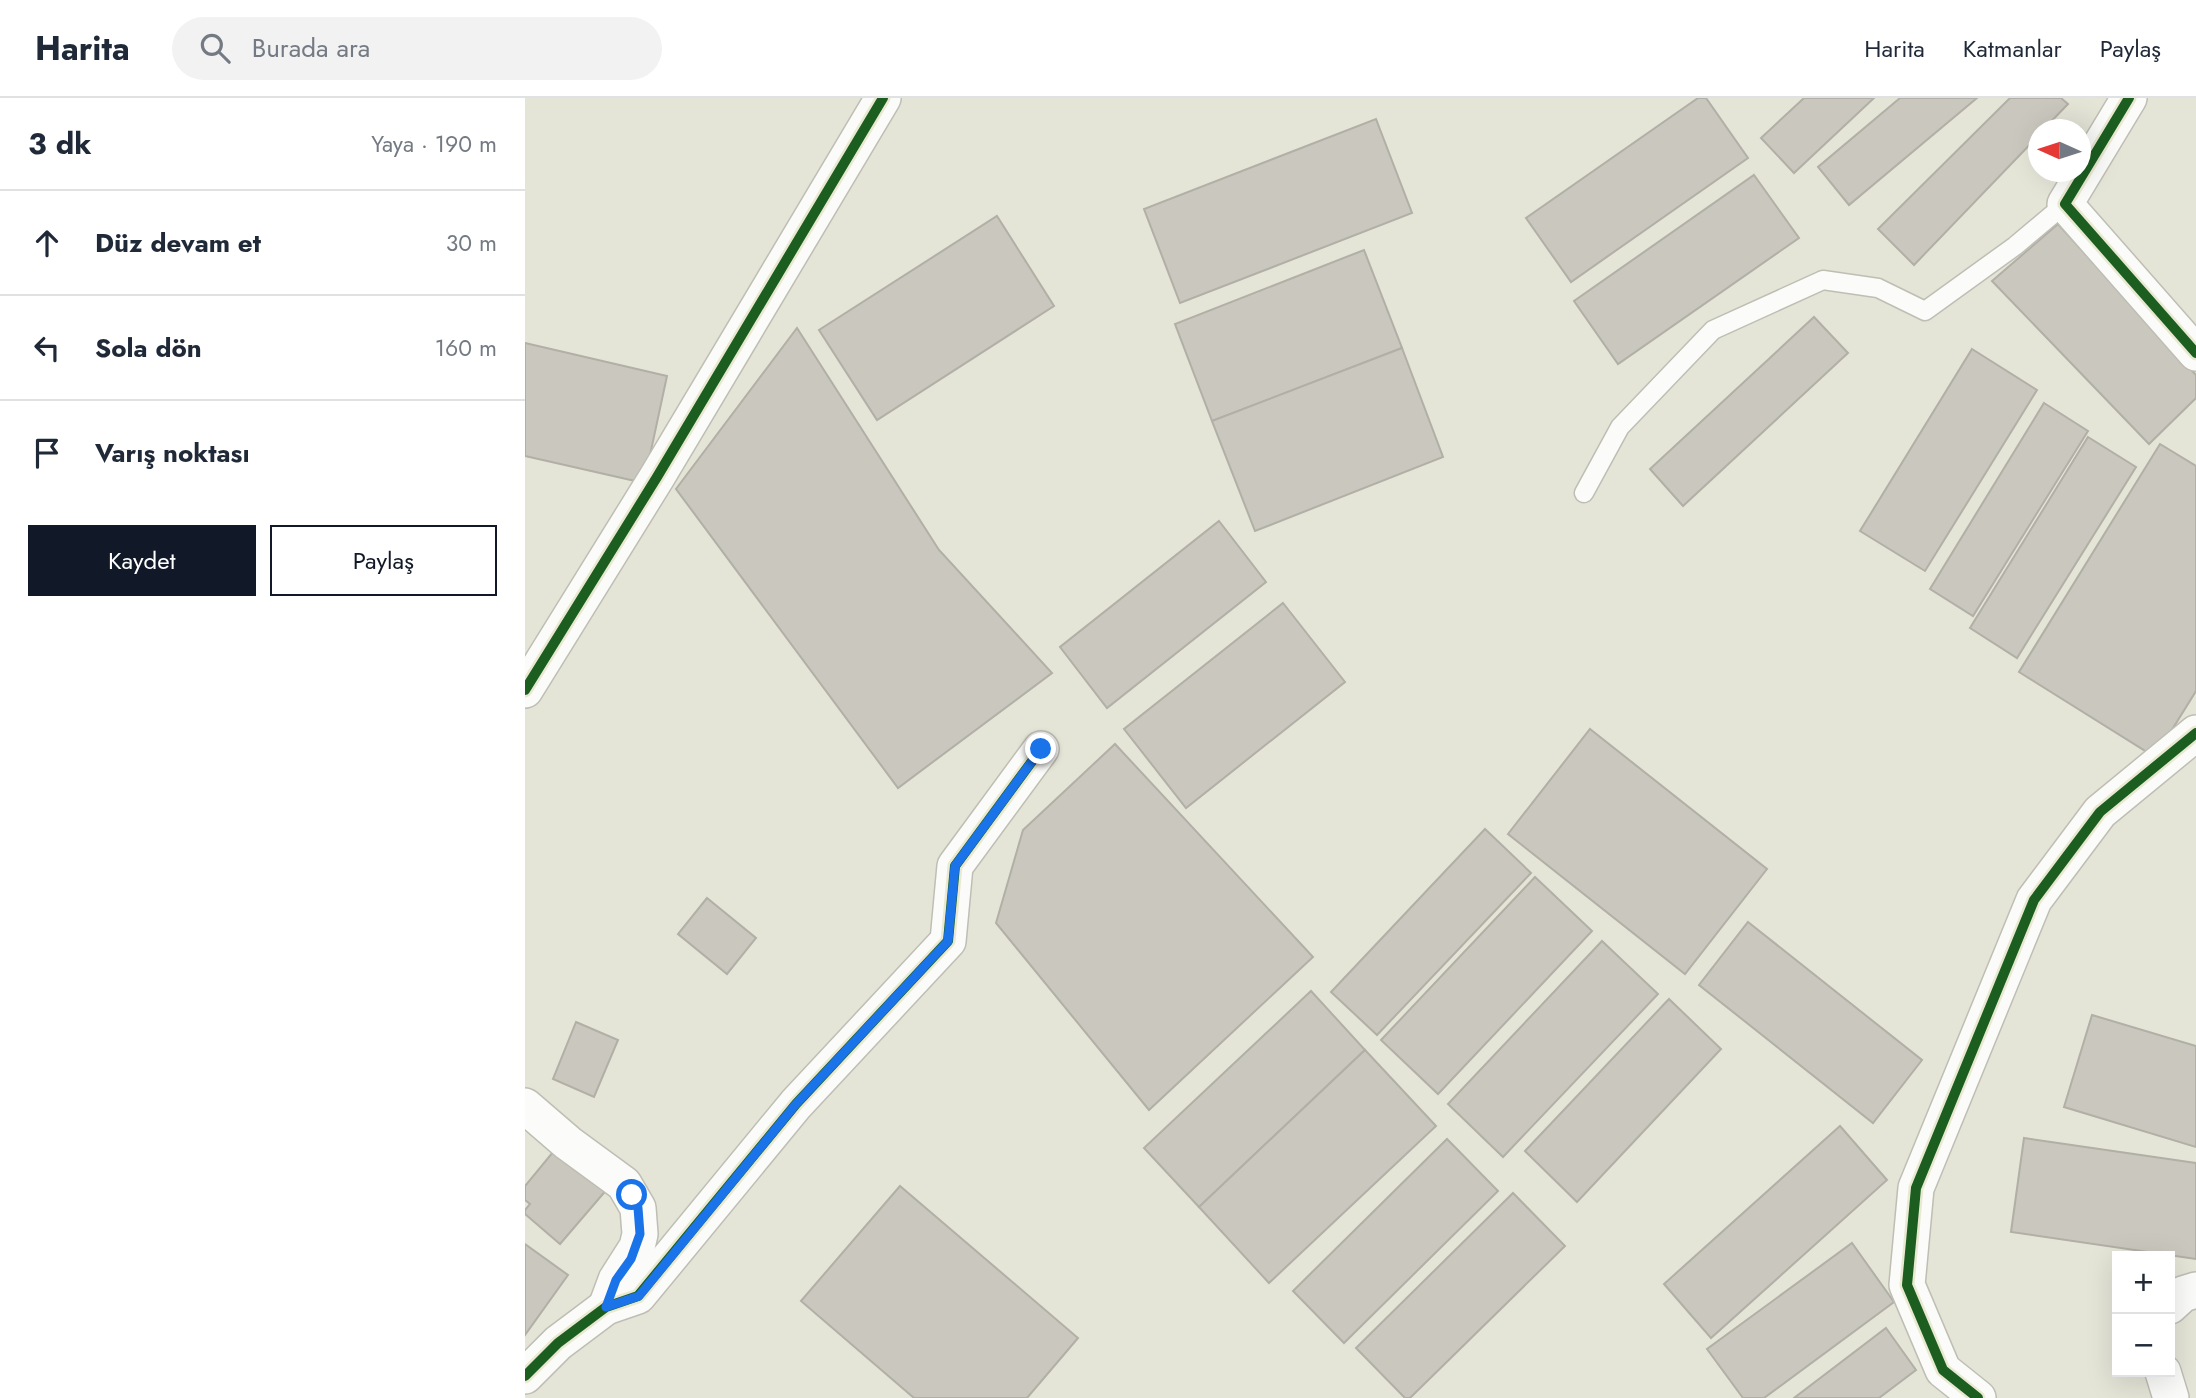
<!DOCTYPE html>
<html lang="tr">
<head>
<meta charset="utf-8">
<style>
	:root { --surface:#fff; --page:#f2f2f3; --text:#1f2937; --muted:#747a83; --line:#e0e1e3; --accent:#111827 }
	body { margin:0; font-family:Jost,sans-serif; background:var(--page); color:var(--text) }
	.controls { position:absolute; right:21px; bottom:21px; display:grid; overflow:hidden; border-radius:0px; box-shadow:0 7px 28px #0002 }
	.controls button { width:63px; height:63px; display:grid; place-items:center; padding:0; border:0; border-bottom:2px solid var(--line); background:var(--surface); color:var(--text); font:35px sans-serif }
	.compass { position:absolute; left:1503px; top:21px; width:63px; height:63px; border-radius:50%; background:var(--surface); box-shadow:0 7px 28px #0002; rotate:273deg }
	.stop { position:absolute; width:21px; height:21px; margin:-16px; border:5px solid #1a73e8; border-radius:50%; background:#fff }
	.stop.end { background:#1a73e8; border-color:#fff; box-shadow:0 2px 7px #0008 }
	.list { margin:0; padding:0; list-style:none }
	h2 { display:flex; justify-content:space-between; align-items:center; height:91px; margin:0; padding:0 28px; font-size:30px }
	h2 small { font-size:23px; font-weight:400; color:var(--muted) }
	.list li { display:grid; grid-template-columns:46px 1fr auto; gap:21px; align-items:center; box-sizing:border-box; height:105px; padding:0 28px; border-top:2px solid var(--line) }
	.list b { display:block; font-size:26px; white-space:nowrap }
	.list em { font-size:23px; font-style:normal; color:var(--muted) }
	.actions { display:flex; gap:14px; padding:21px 28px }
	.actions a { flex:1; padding:16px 0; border:2px solid var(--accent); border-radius:0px; text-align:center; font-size:24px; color:var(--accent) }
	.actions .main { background:var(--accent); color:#fff }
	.icon { flex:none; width:38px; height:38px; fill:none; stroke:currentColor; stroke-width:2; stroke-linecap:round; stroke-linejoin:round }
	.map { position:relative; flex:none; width:1671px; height:1300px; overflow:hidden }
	header { display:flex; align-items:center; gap:42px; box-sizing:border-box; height:98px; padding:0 35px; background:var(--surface); border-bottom:2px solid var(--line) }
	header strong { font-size:33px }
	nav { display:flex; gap:38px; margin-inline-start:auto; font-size:24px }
	.search { width:490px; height:63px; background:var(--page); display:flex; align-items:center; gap:18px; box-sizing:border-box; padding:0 24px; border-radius:38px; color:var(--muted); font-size:26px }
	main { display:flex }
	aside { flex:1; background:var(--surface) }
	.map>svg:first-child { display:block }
</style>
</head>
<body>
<header>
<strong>Harita</strong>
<div class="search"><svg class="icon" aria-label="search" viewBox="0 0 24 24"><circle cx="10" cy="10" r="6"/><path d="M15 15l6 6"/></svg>Burada ara</div>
<nav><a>Harita</a><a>Katmanlar</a><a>Paylaş</a></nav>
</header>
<main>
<aside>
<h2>3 dk<small>Yaya · 190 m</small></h2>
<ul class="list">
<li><svg class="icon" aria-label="ahead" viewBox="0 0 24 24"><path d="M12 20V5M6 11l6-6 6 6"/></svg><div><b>Düz devam et</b></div><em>30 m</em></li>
<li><svg class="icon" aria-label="left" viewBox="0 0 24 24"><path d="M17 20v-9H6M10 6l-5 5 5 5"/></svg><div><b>Sola dön</b></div><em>160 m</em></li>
<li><svg class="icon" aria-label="arrive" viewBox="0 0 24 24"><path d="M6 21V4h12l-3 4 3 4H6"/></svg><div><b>Varış noktası</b></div></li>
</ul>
<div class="actions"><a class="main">Kaydet</a><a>Paylaş</a></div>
</aside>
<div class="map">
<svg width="1671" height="1300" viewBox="0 0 1671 1300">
	<rect width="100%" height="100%" fill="#e4e4d7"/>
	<g fill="#cac7be" stroke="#b1afa6" stroke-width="2">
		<path d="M1173,0H1181L1223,60L1046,184L1001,120Z"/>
		<path d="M1279,0H1349L1269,75L1236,40Z"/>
		<path d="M1375,0H1452L1324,107L1293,69Z"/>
		<path d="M1485,0H1536L1543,6L1518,32H1514V37L1389,167L1353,131Z"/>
		<path d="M851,21L887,115L655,205L619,111Z"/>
		<path d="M1229,77L1274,140L1093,266L1049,203Z"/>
		<path d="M472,118L529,208L352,322L294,232Z"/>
		<path d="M1533,126L1671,277V300L1624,346L1467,183Z"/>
		<path d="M839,152L877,250L687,323L650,226Z"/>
		<path d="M1289,219L1323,255L1158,408L1125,371Z"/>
		<path d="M272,230L414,452L527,575L373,690L151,391Z"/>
		<path d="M0,245L142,278L119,385L0,358Z"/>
		<path d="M877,250L918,359L730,433L687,323Z"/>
		<path d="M1447,251L1512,292L1400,473L1335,433Z"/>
		<path d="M1519,305L1563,333L1448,518L1405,491Z"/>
		<path d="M1563,339L1611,369L1492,560L1445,530Z"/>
		<path d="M1635,346L1671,368V593L1630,659L1494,574Z"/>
		<path d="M694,423L741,484L582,610L535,549Z"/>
		<path d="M758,505L820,584L661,710L599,631Z"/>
		<path d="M1065,631L1242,771L1160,876L983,736Z"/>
		<path d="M590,646L788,859L624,1012L471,825L498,732Z"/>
		<path d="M960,731L1006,775L852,937L806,894Z"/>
		<path d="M1010,779L1067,833L913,996L856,942Z"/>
		<path d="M182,800L231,840L202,876L153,836Z"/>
		<path d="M1223,824L1397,962L1348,1025L1174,887Z"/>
		<path d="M1077,843L1133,896L978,1059L923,1006Z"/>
		<path d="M786,893L840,952L674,1109L619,1050Z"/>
		<path d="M1144,901L1196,951L1052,1104L1000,1053Z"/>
		<path d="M1567,917L1671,948V1049L1539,1009Z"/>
		<path d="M51,924L93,942L69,999L28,981Z"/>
		<path d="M840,952L911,1028L744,1185L674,1109Z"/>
		<path d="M1315,1028L1362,1082L1186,1240L1139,1186Z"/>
		<path d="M1499,1040L1671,1065V1161L1486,1134Z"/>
		<path d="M922,1041L973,1093L819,1245L768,1193Z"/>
		<path d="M33,1048L83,1090L35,1146L0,1116V1112L5,1106L0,1102V1088Z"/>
		<path d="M375,1088L553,1240L502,1300H389L276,1203Z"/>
		<path d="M988,1095L1040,1148L885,1300H880L831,1250Z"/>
		<path d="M1327,1145L1369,1204L1239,1300H1218L1182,1251Z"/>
		<path d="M0,1146L43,1177L0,1237Z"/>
		<path d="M1361,1230L1391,1272L1354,1300H1269Z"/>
	</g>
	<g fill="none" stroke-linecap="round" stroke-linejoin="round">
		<defs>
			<path id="service" d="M1059,395L1095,329L1188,232L1298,182L1353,190L1400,213L1490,148L1540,106"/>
			<g id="minor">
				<path d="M1604,0L1540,106L1671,255"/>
				<path d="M0,592L132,379L358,0"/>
				<path d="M0,1008L43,1045L99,1086L113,1110L115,1136L112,1149L91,1182L81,1209"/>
				<path d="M1645,1208L1658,1196L1671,1192"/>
				<path d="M1638,1274L1646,1300"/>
				<path d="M0,1278L33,1245L81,1209L113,1198L271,1006L423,843L430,768L516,651"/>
				<path d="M1453,1300L1418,1272L1382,1187L1391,1090L1509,802L1575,714L1671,635"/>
			</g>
		</defs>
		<use href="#service" stroke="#bebeb4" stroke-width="21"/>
		<use href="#minor" stroke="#bebeb4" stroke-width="38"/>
		<use href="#service" stroke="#fbfbf9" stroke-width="18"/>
		<use href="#minor" stroke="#fbfbf9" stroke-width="35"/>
		<defs>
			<g id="cycleway">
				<path d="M1604,0L1540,106L1671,255"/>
				<path d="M0,592L132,379L358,0"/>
				<path d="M0,1278L33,1245L81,1209L113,1198L271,1006L423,843L430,768L516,651"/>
				<path d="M1453,1300L1418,1272L1382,1187L1391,1090L1509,802L1575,714L1671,635"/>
			</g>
		</defs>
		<use href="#cycleway" stroke="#e9e9d2" stroke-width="15"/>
		<use href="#cycleway" stroke="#1b5e20" stroke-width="10"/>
	</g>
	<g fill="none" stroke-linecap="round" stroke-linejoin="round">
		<path stroke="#1a73e8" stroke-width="9" d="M107,1097L113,1110L115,1136L106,1161L91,1182L81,1209L114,1198L271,1006L423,843L430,768L516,651"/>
	</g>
</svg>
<div class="controls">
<button>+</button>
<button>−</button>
</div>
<svg class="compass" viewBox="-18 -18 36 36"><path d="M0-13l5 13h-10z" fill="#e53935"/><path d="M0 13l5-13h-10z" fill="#747a83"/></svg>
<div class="stop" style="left:107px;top:1097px"></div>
<div class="stop end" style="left:516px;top:651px"></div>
</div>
</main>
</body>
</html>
